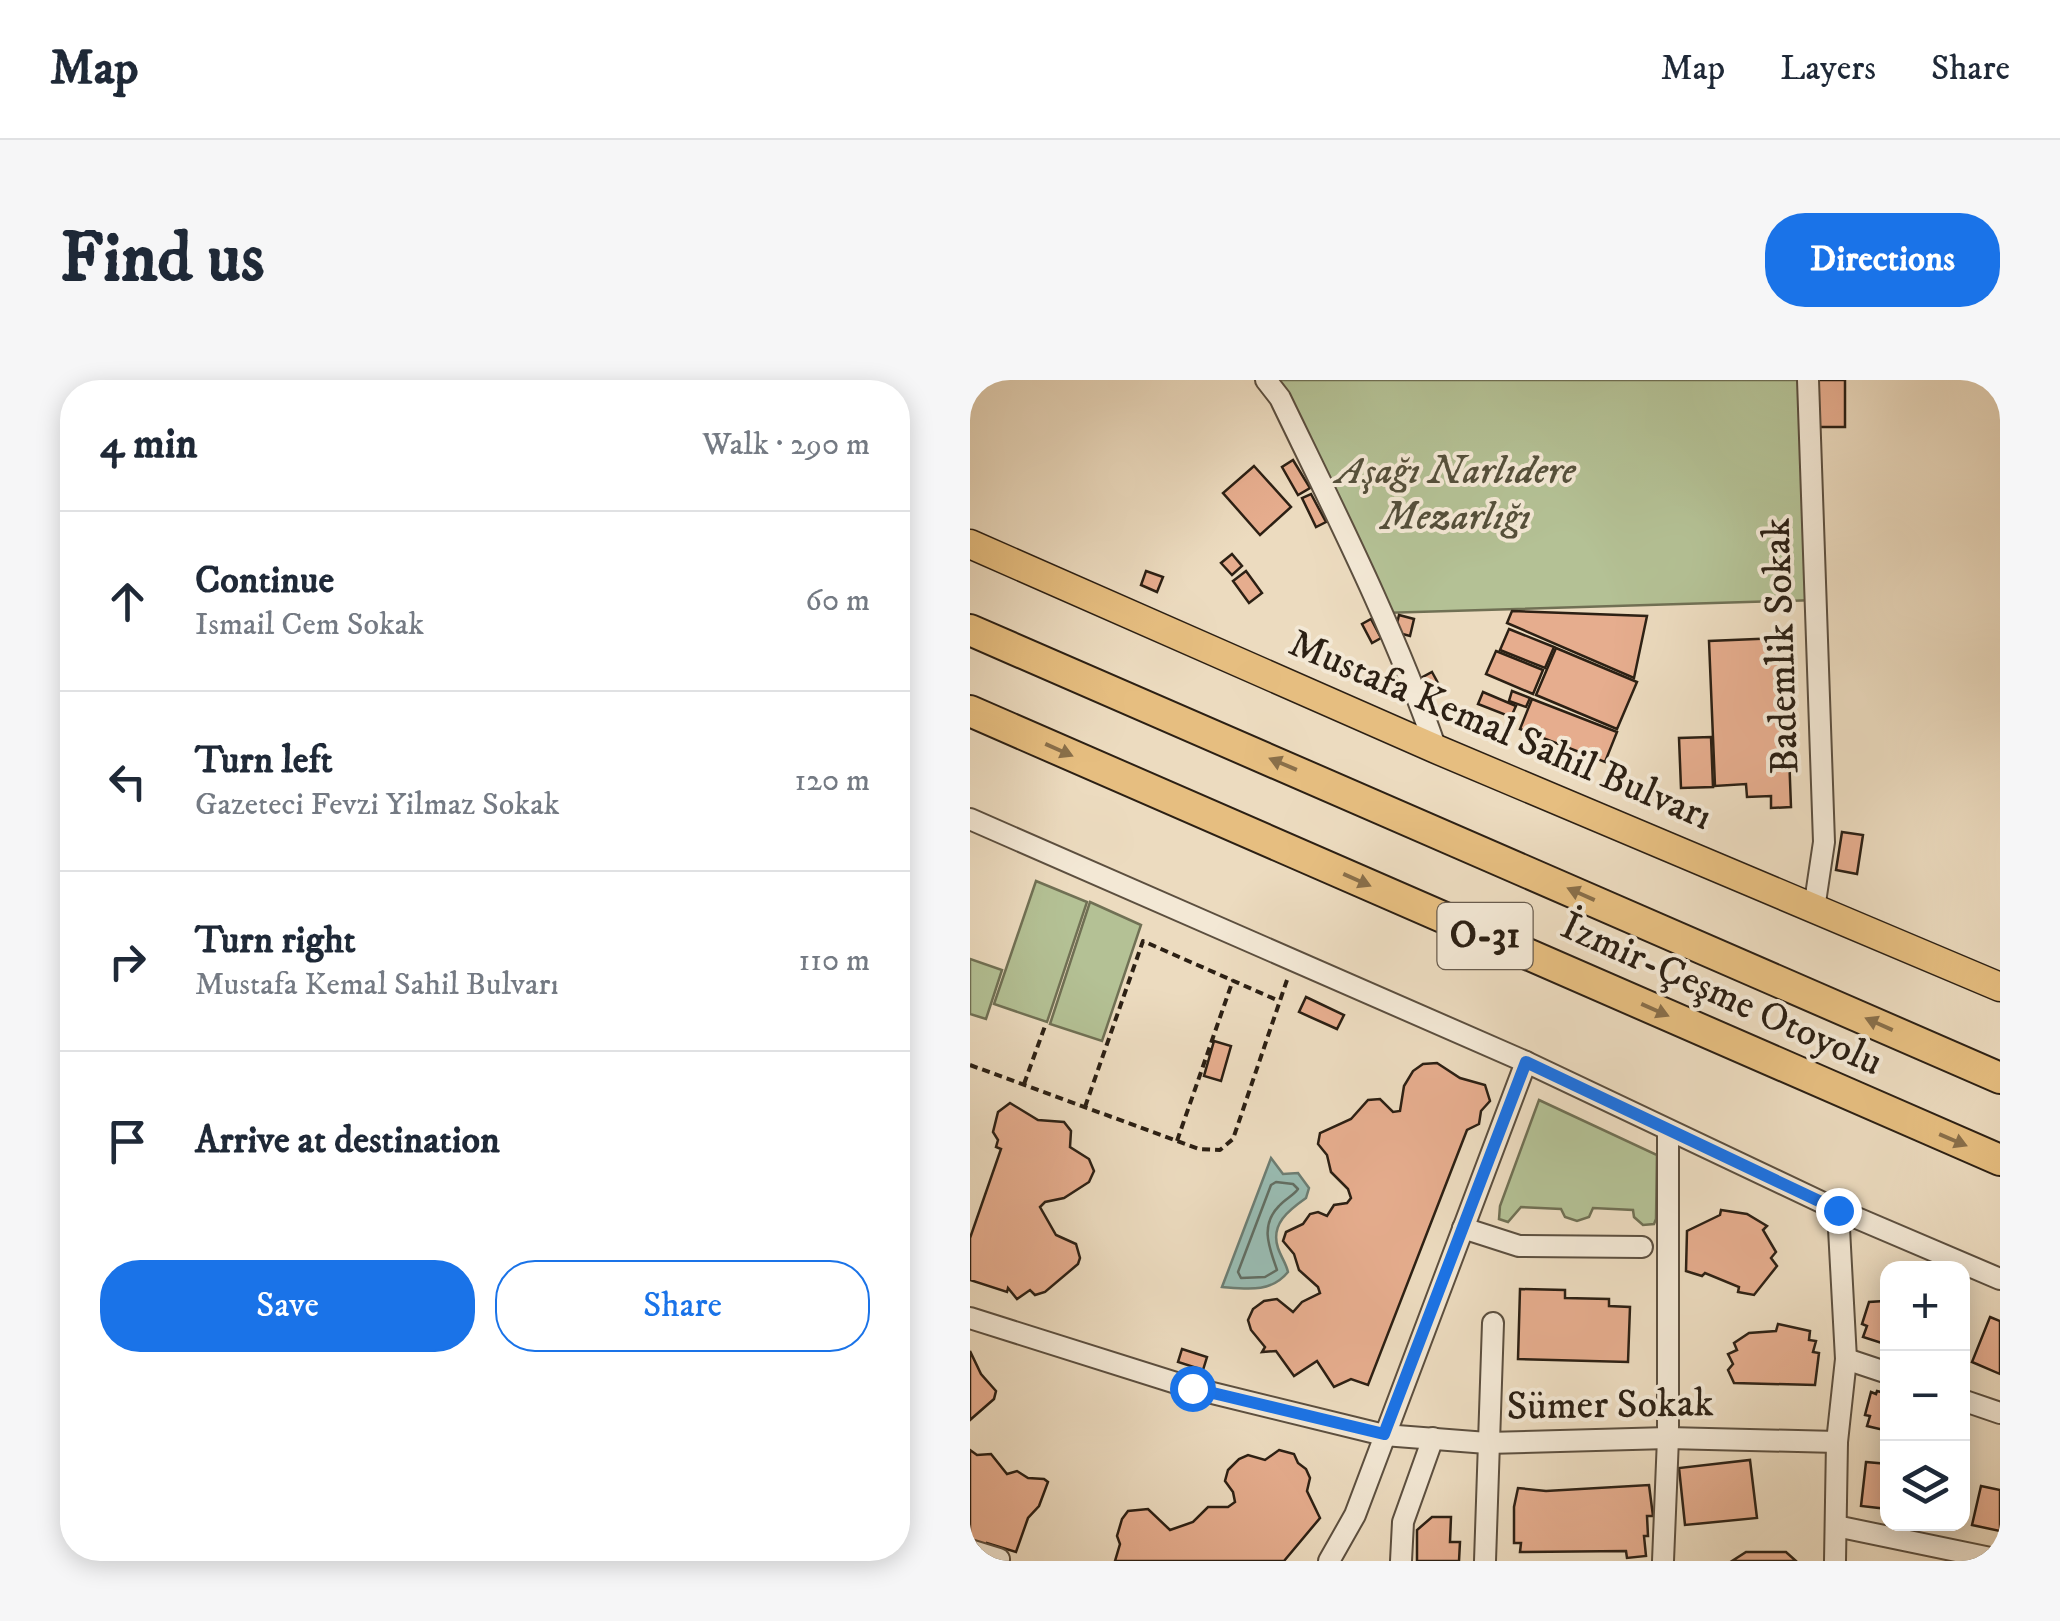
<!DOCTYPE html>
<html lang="en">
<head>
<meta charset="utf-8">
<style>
	:root { --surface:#fff; --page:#f6f6f7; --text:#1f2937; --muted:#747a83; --line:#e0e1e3; --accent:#1a73e8 }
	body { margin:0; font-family:"IM FELL DW Pica",serif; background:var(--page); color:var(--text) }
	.controls { position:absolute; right:30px; bottom:30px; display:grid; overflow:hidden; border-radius:20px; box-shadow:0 5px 25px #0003 }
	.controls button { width:90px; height:90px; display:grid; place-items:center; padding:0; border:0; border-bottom:2px solid var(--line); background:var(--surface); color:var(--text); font:50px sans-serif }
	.stop { position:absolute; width:30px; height:30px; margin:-22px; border:8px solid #1a73e8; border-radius:50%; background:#fff }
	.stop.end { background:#1a73e8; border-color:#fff; box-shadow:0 2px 10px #0008 }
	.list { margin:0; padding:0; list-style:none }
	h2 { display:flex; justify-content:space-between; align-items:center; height:130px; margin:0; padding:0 40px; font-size:42px }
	h2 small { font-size:32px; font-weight:400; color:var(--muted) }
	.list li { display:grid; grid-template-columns:65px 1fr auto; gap:30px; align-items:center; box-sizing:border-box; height:180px; padding:0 40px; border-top:2px solid var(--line) }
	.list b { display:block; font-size:38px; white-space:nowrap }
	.list p { margin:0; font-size:32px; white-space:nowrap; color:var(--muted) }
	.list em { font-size:32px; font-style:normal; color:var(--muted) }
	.actions { display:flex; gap:20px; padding:30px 40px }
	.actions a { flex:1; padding:22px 0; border:2px solid var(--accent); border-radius:40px; text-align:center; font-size:35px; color:var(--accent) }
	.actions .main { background:var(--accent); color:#fff }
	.icon { flex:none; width:55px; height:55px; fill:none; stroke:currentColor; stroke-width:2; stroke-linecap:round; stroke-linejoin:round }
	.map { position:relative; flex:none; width:1030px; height:1181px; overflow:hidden; border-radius:40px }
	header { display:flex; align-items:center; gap:60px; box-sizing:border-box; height:140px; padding:0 50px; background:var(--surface); border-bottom:2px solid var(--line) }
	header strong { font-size:48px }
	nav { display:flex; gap:55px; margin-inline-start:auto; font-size:35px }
	.intro { display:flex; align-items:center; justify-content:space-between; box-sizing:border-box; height:240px; padding:0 60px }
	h1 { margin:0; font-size:70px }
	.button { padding:25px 45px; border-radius:40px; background:var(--accent); color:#fff; font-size:35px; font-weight:700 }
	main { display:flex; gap:60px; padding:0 60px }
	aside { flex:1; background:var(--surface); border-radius:40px; box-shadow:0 5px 25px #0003 }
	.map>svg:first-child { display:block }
</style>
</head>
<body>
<header>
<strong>Map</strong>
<nav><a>Map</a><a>Layers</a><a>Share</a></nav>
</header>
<div class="intro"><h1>Find us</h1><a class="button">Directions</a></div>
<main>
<aside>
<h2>4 min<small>Walk · 290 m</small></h2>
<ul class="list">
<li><svg class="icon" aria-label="ahead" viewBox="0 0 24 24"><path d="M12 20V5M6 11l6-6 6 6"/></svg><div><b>Continue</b><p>Ismail Cem Sokak</p></div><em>60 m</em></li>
<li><svg class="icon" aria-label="left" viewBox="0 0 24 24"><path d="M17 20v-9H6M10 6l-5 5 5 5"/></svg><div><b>Turn left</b><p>Gazeteci Fevzi Yilmaz Sokak</p></div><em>120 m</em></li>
<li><svg class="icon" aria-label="right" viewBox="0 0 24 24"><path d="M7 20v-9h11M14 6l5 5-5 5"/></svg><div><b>Turn right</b><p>Mustafa Kemal Sahil Bulvarı</p></div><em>110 m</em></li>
<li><svg class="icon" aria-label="arrive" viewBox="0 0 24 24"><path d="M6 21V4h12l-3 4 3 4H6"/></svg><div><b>Arrive at destination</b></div></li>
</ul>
<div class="actions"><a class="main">Save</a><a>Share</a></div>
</aside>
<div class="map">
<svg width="1030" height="1181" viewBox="0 0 1030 1181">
	<rect width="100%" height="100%" fill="#ecdbbf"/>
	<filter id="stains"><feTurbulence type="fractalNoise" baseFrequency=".002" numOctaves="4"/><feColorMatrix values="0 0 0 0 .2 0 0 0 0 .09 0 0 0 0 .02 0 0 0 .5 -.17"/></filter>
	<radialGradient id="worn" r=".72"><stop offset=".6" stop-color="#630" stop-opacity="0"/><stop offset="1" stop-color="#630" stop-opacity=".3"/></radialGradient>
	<g fill="#b4c195" stroke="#707054" stroke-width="2.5">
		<path d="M296,0H838L846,220L412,233Z"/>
		<path d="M66,501L117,522L77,642L24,624Z"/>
		<path d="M120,522L171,545L132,661L80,644Z"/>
		<path d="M0,579L32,590L16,639L0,634Z"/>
		<path d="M569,720L687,775L686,839L684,844L673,845L664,837L663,830L623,828L619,837L607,841L595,837L591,829L551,827L538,842L529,839L530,826Z"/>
	</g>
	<path fill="#99bbb1" stroke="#6d7d72" stroke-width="2.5" d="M301,778L313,794L328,793L339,808L336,818C319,830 300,844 308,868C311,877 316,883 318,892C301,913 277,909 252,907Z"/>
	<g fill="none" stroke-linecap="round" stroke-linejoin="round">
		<path stroke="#626e62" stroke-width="2.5" d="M306,802L323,804L328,809C323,816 315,819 309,826C289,846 300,869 307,890L295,897L271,898L268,892L301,805Z"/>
	</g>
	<g fill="#e6ad8e" stroke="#2c2014" stroke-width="2.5">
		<rect x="847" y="0" width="28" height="47"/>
		<path d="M323,80L340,108L328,115L312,87Z"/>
		<path d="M284,86L321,127L290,155L253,113Z"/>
		<path d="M341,114L356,142L346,147L332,118Z"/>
		<path d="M262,174L272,186L262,195L251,183Z"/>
		<path d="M176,191L193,197L187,212L171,205Z"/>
		<path d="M276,191L292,213L279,223L263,201Z"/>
		<path d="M542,231L677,236L664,298L537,243Z"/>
		<path d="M429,235L444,239L440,256L425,252Z"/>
		<path d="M401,239L411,258L402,263L392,244Z"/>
		<path d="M539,249L584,267L575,288L530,270Z"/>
		<path d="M810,258L815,374H819L821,427L801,428V416L777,417L776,404L745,406L739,261Z"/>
		<path d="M586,268L667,302L647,349L566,315Z"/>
		<path d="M526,271L573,290L563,314L516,294Z"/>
		<path d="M462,292L468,303L456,310L449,299Z"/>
		<path d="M542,311L560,318L556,327L539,321Z"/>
		<path d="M513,312L546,326L541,337L508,324Z"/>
		<path d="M562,319L647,352L635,382L550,349Z"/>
		<path d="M741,357L743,407L711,408L709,358Z"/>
		<path d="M872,452L893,455L887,494L866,490Z"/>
		<path d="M336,617L374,635L367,649L329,632Z"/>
		<path d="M244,661L261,666L251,701L234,696Z"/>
		<path d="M467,683L490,698L515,705L520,721L511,731L509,744L497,750L398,1005L381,999L364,1007L347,981L324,996L306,971L292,972L295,967L281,950L278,940L283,929L294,921L307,919L323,932L332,922L350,913L348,907L329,890L324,874L313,861L316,852L333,844L340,834L348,832L357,836L364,825L377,823L381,818L378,809L361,792L357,775L348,764L350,753L381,739L398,720L410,719L423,732L430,731L434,706L443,691L453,684Z"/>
		<path d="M40,723L68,740L94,742L101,751L100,767L119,779L124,791L119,802L94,818L75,822L70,827L86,855L106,864L110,878L108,884L75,912L65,915L60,910L47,919L38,908L37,912L0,900V858L31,769L26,767L28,760L23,752L28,732Z"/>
		<path d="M751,830L777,834L797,846L793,850L806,872L801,878L807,886L784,915L768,912L769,907L735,893L732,896L716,891L717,851L750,835Z"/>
		<path d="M550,909L595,910V918L639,919V926L660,927L658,982L548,979Z"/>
		<path d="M918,911V965L893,957L897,946L892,944L899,922L914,921Z"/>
		<path d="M1020,937L1030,941V994L1002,982Z"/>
		<path d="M808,944L840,951L839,960L846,961L843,972L849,973L845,1005L764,1003L758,990L763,984L758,974L767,970L764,963L779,953L806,951Z"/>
		<path d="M212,969L237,977L233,990L208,982Z"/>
		<path d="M0,971L11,994L26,1011L24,1019L0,1040Z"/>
		<path d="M907,1011L918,1014V1051L897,1046L900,1036L895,1035L901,1012L906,1014Z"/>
		<path d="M0,1070L7,1075L21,1074L37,1094L47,1091L58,1098L74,1099L78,1102L69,1126L58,1138L46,1172L17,1163L16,1167L0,1162Z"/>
		<path d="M309,1070L324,1074L328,1083L336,1089L340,1098L337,1111L350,1138L314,1181H145L150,1164L147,1156L152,1139L158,1131L178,1129L200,1150L223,1142L238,1127H258L265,1122L263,1112L255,1101L258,1090L269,1079L278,1075L295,1080Z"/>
		<path d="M780,1080L787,1138L715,1145L709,1088Z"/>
		<path d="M896,1082L918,1084V1129L891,1126Z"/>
		<path d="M679,1105L683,1136H677L678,1156H674L676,1176L657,1178L656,1171L550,1172L551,1163H544V1127L548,1108L576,1111Z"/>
		<path d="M1011,1106L1030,1110V1151L1002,1145Z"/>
		<path d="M462,1137H481L480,1162H490L489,1181H447V1150Z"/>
		<path d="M776,1172H816L826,1181H762Z"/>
	</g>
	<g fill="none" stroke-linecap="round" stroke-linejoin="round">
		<defs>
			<g id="minor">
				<path d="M296,0L310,18C366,134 424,248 466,369"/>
				<path d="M838,0L854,462L844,529"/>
				<path d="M0,439L556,682L868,830L1030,899"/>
				<path d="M493,848L549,866L672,867"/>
				<path d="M0,938L222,1008L414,1055L517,1063L698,1058L867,1062"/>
				<path d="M876,979L918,993"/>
				<path d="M992,1020L1030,1033"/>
				<path d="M866,1146L1030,1180"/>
				<path d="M0,1170L29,1179"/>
				<path d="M359,1181L385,1135L556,682"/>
				<path d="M431,1181L433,1142L463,1058"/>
				<path d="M515,1181L523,943"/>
				<path d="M693,1181L698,1058V752"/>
				<path d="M865,1181L867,1062L876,979L868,830"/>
			</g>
			<path id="major" d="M0,164L466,369L1030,607"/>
			<g id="highway">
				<path d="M0,250L1030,698"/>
				<path d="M0,331L1030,780"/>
			</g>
		</defs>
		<use href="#minor" stroke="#5c4f3f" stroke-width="24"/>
		<use href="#major" stroke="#2c2014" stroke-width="31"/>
		<use href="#highway" stroke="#2c2014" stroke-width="34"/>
		<g stroke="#2c2014" stroke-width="4" stroke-dasharray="8 5" stroke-linecap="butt">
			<path d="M0,685L229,769L250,770L263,759L317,600"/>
			<path d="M54,704L75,646"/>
			<path d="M115,727L173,561L309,621"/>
			<path d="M207,761L263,600"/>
		</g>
		<use href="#minor" stroke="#f3e8d5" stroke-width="20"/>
		<use href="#major" stroke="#e6be80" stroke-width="28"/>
		<use href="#highway" stroke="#e6be80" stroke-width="30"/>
	</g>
	<defs><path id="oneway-solid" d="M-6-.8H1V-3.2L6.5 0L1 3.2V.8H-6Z" transform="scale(2.5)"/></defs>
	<g fill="#896f4a">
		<use href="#oneway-solid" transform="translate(89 370) rotate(24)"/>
		<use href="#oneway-solid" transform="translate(313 384) rotate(-157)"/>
		<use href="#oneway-solid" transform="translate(387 500) rotate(24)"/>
		<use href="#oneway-solid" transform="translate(611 514) rotate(-156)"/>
		<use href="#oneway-solid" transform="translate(685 630) rotate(24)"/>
		<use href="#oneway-solid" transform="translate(909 644) rotate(-156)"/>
		<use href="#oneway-solid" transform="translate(983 760) rotate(23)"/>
	</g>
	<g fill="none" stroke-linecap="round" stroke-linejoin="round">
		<path stroke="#1a73e8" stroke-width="12" d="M222,1008L414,1054L556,682L868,830"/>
	</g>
	<g text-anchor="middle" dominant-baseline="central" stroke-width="8" stroke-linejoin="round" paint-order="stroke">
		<rect fill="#f3e8d5" stroke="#685c4e" stroke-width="2.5" x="467.5" y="523" width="95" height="66" rx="8"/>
		<g font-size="38" font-weight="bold" fill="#2c2014">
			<text x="515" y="556">O-31</text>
		</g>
		<g font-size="40" font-style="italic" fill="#55503b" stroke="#f3e8d5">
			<text x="486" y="92">Aşağı Narlıdere<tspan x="486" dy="46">Mezarlığı</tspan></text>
		</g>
		<g font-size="40" fill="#2c2014" stroke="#f3e8d5">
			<text transform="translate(812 266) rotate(-92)">Bademlik Sokak</text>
			<text transform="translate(530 351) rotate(23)">Mustafa Kemal Sahil Bulvarı</text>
			<text transform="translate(751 615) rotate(24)">İzmir-Çeşme Otoyolu</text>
			<text transform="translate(640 1026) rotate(-1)">Sümer Sokak</text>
		</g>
	</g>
	<rect width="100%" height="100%" filter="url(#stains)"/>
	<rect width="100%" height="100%" fill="url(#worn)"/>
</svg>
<div class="controls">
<button>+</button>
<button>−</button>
<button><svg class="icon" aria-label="layers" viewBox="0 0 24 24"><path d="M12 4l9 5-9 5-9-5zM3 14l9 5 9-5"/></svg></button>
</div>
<div class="stop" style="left:222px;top:1008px"></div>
<div class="stop end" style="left:868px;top:830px"></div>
</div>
</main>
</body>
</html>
